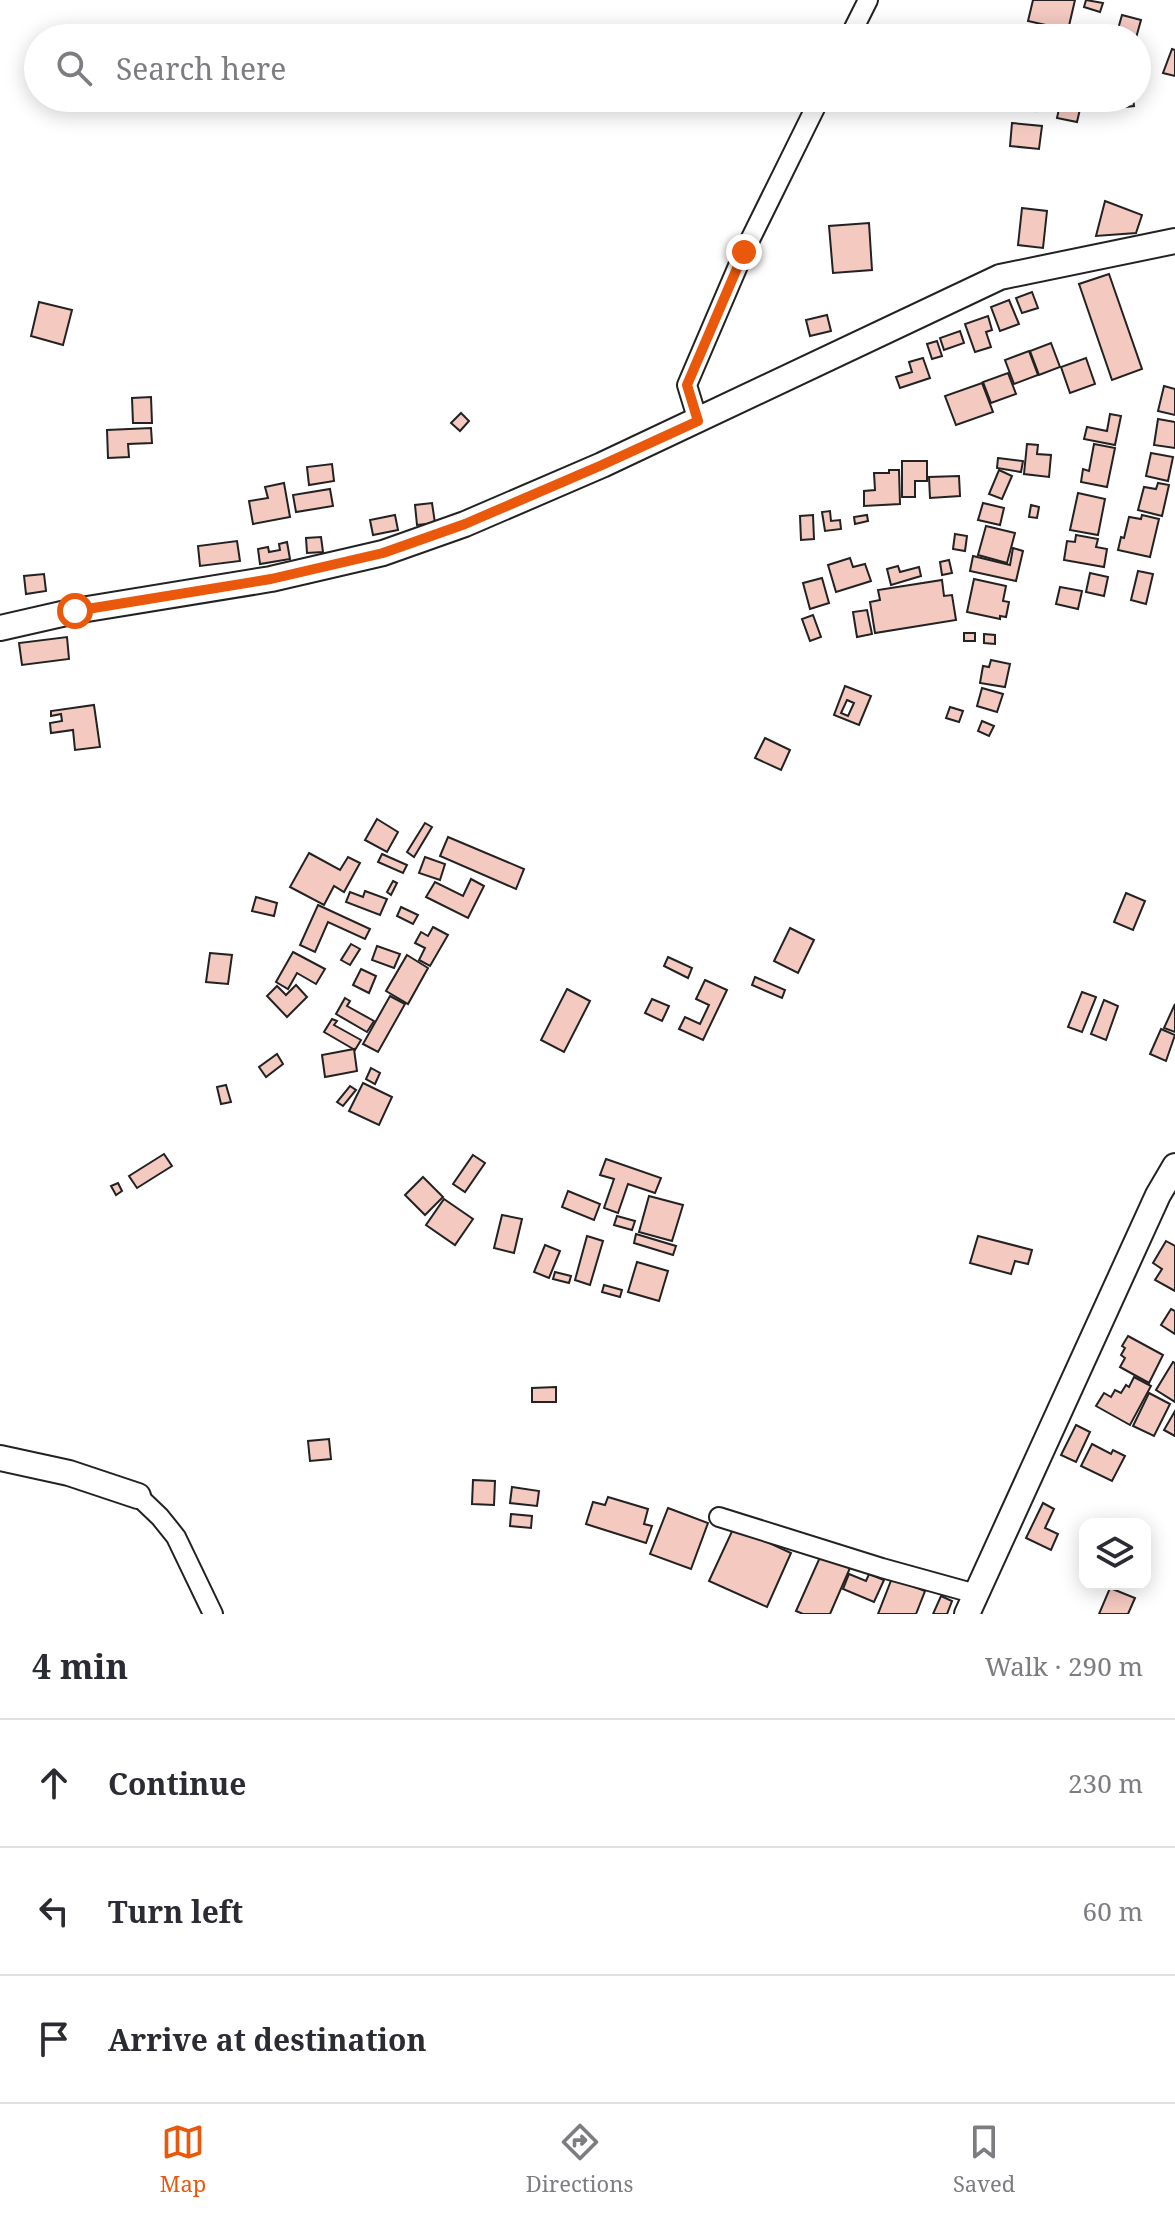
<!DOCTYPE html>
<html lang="en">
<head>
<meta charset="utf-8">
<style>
	:root { --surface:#fff; --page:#f7f7f7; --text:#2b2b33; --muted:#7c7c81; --line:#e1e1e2; --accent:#ea580c }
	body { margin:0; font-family:"Noto Serif",serif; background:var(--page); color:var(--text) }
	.controls { position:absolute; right:24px; bottom:24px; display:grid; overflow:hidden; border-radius:16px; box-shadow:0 4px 20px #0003 }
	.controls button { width:72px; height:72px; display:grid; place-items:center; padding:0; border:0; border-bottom:2px solid var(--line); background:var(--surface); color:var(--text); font:40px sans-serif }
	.stop { position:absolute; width:24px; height:24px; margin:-18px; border:6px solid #ea580c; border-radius:50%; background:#fff }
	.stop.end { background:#ea580c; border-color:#fff; box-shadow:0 2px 8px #0008 }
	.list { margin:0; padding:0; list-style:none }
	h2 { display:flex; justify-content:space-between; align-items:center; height:104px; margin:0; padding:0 32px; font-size:34px }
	h2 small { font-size:26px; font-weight:400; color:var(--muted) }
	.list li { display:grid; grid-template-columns:52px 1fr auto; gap:24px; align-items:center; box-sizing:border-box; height:128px; padding:0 32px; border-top:2px solid var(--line) }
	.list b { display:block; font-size:30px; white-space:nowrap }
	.list em { font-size:26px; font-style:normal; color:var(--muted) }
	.icon { flex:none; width:44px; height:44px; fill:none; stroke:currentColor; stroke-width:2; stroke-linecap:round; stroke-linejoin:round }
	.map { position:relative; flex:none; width:1175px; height:1614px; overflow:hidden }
	.search { position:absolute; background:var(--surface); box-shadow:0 4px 20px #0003; left:24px; right:24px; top:24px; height:88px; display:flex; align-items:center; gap:20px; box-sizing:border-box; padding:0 28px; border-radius:44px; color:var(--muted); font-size:30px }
	.sheet { height:488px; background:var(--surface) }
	nav { display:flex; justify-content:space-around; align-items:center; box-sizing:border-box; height:112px; border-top:2px solid var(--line); background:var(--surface); font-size:22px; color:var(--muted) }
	nav a { display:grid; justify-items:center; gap:4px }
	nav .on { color:var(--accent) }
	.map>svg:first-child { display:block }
</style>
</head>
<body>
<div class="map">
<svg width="1175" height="1614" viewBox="0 0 1175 1614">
	<rect width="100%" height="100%" fill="#fff"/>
	<g fill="#f3c9c0" stroke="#222" stroke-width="2" fill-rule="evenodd">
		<path d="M1033,0H1075L1068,30L1028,21Z"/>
		<path d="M1086,0L1103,3L1100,12L1084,7Z"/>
		<path d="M1122,15L1141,20L1136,38L1116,36Z"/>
		<path d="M1083,29L1092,31L1090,38H1075L1076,32L1082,33Z"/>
		<path d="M1172,49L1175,50V76L1163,73Z"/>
		<path d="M1006,98H1039L1036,111L1005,104Z"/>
		<path d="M1105,98H1133L1134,106L1106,109Z"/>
		<path d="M1060,104L1080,109L1077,122L1057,118Z"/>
		<path d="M1012,123L1042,126L1039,149L1010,146Z"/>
		<path d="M1105,201L1142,215L1136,233L1096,236Z"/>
		<path d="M1022,208L1047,211L1043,248L1018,245Z"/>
		<path d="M869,223L872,270L833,273L829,226Z"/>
		<path d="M1109,274L1142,369L1112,380L1079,284Z"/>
		<path d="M1032,292L1038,308L1022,313L1016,298Z"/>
		<path d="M1009,300L1019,324L1000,331L991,307Z"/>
		<path d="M39,302L72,310L63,345L31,336Z"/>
		<path d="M827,315L831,331L810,336L806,320Z"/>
		<path d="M988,316L992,330L986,332L991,347L975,352L965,324Z"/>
		<path d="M960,331L964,343L944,350L940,338Z"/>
		<path d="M937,341L942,356L932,359L927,344Z"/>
		<path d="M1051,343L1060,367L1039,375L1030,351Z"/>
		<path d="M1029,351L1038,375L1014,384L1005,360Z"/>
		<path d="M923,358L930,378L900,388L896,377L912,372L909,362Z"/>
		<path d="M1086,358L1095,384L1070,393L1061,367Z"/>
		<path d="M1008,373L1016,394L991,403L983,382Z"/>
		<path d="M982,383L993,412L956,425L945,396Z"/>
		<path d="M1164,386L1175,389V415L1158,411Z"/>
		<path d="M151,397L152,423H133L132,398Z"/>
		<path d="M461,413L469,421L460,431L451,423Z"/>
		<path d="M1110,414L1121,416L1115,445L1084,439L1087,427L1107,431Z"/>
		<path d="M1158,419L1175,422V448L1154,445Z"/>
		<path d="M151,428L152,443L128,444L129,457L108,458L107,430Z"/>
		<path d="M1027,444L1038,445L1037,454L1051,455L1049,477L1024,474Z"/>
		<path d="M1094,444L1115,448L1107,487L1081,482L1083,469L1089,471Z"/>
		<path d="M1151,453L1173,457L1168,481L1146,476Z"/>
		<path d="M998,458L1023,461L1021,472L997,468Z"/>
		<path d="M902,461H927V481H915V497H902Z"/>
		<path d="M332,464L334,481L309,485L307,467Z"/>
		<path d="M889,470H899L900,504L864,506V491L875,490L874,473H889Z"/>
		<path d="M999,470L1012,476L1002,499L989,494Z"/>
		<path d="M959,476L960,496L930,498L929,477Z"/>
		<path d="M284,483L290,517L253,524L249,501L268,498L265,487Z"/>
		<path d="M1158,483L1169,485L1162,516L1138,510L1144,487L1156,489Z"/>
		<path d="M330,489L333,506L296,512L293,495Z"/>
		<path d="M1078,493L1105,499L1098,535L1070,530Z"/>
		<path d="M432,503L435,523L417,525L415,505Z"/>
		<path d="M983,503L1004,508L1000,525L978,520Z"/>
		<path d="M1031,505L1039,507L1037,518L1029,517Z"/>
		<path d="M830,511L831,521L840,520L841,529L825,531L822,512Z"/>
		<path d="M395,515L398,530L373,535L370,520Z"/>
		<path d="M813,515L814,539L801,540L800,516Z"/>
		<path d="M867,515L868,521L855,524L854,517Z"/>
		<path d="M1142,515L1159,519L1150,557L1118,550L1121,537L1124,538L1129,517L1141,519Z"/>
		<path d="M986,526L1015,533L1007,563L978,555Z"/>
		<path d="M955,534L967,536L965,551L953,549Z"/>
		<path d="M1076,535L1098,539L1096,547L1107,549L1104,567L1064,560L1067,541L1075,542Z"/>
		<path d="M321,537L323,552L307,553L306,538Z"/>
		<path d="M237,541L240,561L200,566L198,546Z"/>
		<path d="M287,542L290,559L260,564L258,549L268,547L269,552L280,550L279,544Z"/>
		<path d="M1013,548L1023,551L1016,581L970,571L973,556L1010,565Z"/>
		<path d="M850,558L853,567L865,564L871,581L836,592L828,565Z"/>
		<path d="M949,560L952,573L942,575L940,562Z"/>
		<path d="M898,566L900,572L919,567L921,576L891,585L887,569Z"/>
		<path d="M1138,571L1153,574L1146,604L1131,600Z"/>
		<path d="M1090,573L1108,577L1104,596L1086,592Z"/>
		<path d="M44,574L46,591L26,594L24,576Z"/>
		<path d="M822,578L829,603L810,609L803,583Z"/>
		<path d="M974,579L1006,586L1003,601L1009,602L1006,617L1000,616V619L967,612Z"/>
		<path d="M942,580L944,596L952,595L956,620L875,633L870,602L880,600L878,590Z"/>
		<path d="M1060,587L1082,591L1078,609L1056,604Z"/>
		<path d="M867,610L872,634L857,637L853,612Z"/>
		<path d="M813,615L821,637L810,641L802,619Z"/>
		<rect x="964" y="633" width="11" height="8"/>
		<path d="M984,634L995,635V644L984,643Z"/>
		<path d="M67,637L69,659L22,665L19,643Z"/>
		<path d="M991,660L1010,664L1005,687L980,683L983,666L989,667Z"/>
		<path d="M845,686L871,696L859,725L834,715ZM847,700L854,703L848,716L841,713Z"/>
		<path d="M982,688L1003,694L997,712L977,706Z"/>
		<path d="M94,705L100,747L75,750L73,730L51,733L50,723L62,721L61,714L51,716V711Z"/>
		<path d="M950,707L963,711L959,722L946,718Z"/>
		<path d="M982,721L994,726L989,736L978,731Z"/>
		<path d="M765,738L790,750L781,770L755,758Z"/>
		<path d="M377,819L398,832L387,852L365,840Z"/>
		<path d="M425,823L432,827L414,857L407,852Z"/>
		<path d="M448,837L524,869L516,889L440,856Z"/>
		<path d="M309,853L340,870L348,857L360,863L344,892L334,886L324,905L290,887Z"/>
		<path d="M382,854L407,865L403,873L378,862Z"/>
		<path d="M425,857L445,864L440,880L419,873Z"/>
		<path d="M471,879L484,886L468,918L426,897L435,882L463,896Z"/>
		<path d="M393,881L397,883L391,895L387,892Z"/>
		<path d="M365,891L387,899L380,915L346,902L350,892L363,897Z"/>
		<path d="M1126,893L1145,901L1133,930L1114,922Z"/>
		<path d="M256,897L277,903L274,916L252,911Z"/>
		<path d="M318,905L370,929L365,939L328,922L315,952L300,945Z"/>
		<path d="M401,907L418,915L413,924L397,916Z"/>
		<path d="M433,927L448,935L430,966L419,960L425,948L415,943L421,932L428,936Z"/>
		<path d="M790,928L814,940L798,973L774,961Z"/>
		<path d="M351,944L360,949L350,965L341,960Z"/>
		<path d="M377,946L400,954L394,968L372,960Z"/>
		<path d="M293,952L325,969L316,984L297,973L288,989L276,982Z"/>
		<path d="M210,953L232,955L228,984L206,982Z"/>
		<path d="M407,955L428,968L408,1004L386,991Z"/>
		<path d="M668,957L692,968L688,978L664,966Z"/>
		<path d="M361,969L376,976L369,993L353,985Z"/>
		<path d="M755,977L785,990L782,998L752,985Z"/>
		<path d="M705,980L727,990L703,1040L679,1029L685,1017L700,1024L709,1005L696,999Z"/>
		<path d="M296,985L307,997L287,1017L267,996L277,986L286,995Z"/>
		<path d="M567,989L590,1001L564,1052L541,1040Z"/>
		<path d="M1082,992L1096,997L1082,1032L1068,1027Z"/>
		<path d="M390,996L405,1004L378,1052L363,1044Z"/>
		<path d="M345,998L350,1001L347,1006L374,1021L367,1032L336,1014Z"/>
		<path d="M652,999L669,1006L662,1021L645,1013Z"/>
		<path d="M1104,1000L1118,1006L1106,1040L1091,1034Z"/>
		<path d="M1175,1004V1032L1164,1028Z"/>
		<path d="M332,1019L337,1021L334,1025L361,1040L355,1050L324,1032Z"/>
		<path d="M1161,1029L1175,1035L1166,1061L1150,1054Z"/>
		<path d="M354,1049L357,1071L325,1077L322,1055Z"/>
		<path d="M277,1054L283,1064L266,1077L259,1067Z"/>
		<path d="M371,1068L380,1073L375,1084L366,1079Z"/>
		<path d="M363,1083L392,1097L379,1125L349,1111Z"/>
		<path d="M226,1085L231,1102L221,1104L217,1087Z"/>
		<path d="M350,1086L356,1090L343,1106L337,1102Z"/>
		<path d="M164,1154L172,1166L137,1188L129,1176Z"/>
		<path d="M473,1155L485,1163L465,1192L453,1184Z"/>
		<path d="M606,1159L661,1178L655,1193L628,1184L618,1213L604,1208L614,1179L600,1175Z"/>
		<path d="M423,1177L443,1197L425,1215L405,1195Z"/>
		<path d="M118,1183L122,1191L116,1195L111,1186Z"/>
		<path d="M568,1191L600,1204L594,1220L562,1207Z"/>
		<path d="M649,1196L683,1205L672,1241L639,1232Z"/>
		<path d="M444,1199L473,1219L455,1245L426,1225Z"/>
		<path d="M502,1215L522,1219L514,1253L494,1248Z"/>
		<path d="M617,1216L635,1221L632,1230L614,1225Z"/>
		<path d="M636,1234L676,1246L673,1255L634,1243Z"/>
		<path d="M587,1236L603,1241L590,1285L575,1280Z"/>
		<path d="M978,1236L1032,1250L1028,1264L1015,1261L1011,1274L970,1263Z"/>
		<path d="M1166,1241L1175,1246V1291L1155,1280L1162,1269L1153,1263Z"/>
		<path d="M545,1245L560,1251L549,1278L534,1272Z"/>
		<path d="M637,1262L668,1271L659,1301L628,1292Z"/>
		<path d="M555,1272L571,1276L569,1283L553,1279Z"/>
		<path d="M604,1285L622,1290L620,1297L602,1292Z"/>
		<path d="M1171,1309L1175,1311V1334L1161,1325Z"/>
		<path d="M1128,1336L1163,1355L1149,1383L1120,1367L1125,1358L1121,1355L1125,1348L1122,1346Z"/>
		<path d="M1173,1362L1175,1363V1402L1156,1390Z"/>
		<path d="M1134,1377L1151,1386L1130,1425L1096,1406L1104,1393L1111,1397L1115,1390L1121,1393L1126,1385L1129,1387Z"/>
		<path d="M556,1387V1402H532V1388Z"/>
		<path d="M1149,1393L1170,1404L1154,1436L1133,1426Z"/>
		<path d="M1175,1411V1436L1164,1430Z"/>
		<path d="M1076,1425L1090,1432L1076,1462L1061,1455Z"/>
		<path d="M329,1439L331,1459L310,1461L308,1441Z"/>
		<path d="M1092,1444L1111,1454L1113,1450L1125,1456L1112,1481L1081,1466Z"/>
		<path d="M473,1480L495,1481L494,1505L472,1504Z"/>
		<path d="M512,1487L539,1491L537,1506L510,1503Z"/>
		<path d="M608,1497L648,1509L644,1524L652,1526L646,1543L586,1524L593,1502L605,1505Z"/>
		<path d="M1043,1503L1054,1509L1045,1528L1058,1534L1051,1550L1026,1538Z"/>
		<path d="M668,1508L708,1523L691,1569L650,1554Z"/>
		<path d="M511,1514L532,1516L531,1528L510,1526Z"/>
		<path d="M734,1527L791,1553L767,1607L709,1581Z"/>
		<path d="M821,1555L850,1568L830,1614H803L796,1611Z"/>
		<path d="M849,1574L866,1581L869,1574L884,1580L874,1602L843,1589Z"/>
		<path d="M892,1578L925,1591L916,1614H878Z"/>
		<path d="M1110,1588L1135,1598L1128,1614H1099Z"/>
		<path d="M941,1596L952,1601L947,1614H933Z"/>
	</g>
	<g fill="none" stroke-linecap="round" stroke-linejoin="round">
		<defs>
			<g id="street">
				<path d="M849,38L868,0"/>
				<path d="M698,421L687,385L744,252L820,98"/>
				<path d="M138,1496L160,1517L176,1537L213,1614"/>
				<path d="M719,1517L882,1568L976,1594"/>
			</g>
			<g id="secondary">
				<path d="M0,628L75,611L271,579L383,553L465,524L602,465L1000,277L1175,241"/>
				<path d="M0,1458L69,1473L138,1496"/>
				<path d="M967,1614L1158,1195L1175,1166"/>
			</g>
		</defs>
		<use href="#street" stroke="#222" stroke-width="22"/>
		<use href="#secondary" stroke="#222" stroke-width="28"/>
		<use href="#street" stroke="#fff" stroke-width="18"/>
		<use href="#secondary" stroke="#fff" stroke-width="24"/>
	</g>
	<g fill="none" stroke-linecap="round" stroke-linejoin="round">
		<path stroke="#ea580c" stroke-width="10" d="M75,611L271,579L383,553L465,524L602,465L698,421L687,385L744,252"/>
	</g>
</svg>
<div class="controls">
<button><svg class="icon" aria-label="layers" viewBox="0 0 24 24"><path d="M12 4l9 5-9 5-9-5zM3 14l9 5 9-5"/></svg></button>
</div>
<div class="stop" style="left:75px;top:611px"></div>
<div class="stop end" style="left:744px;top:252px"></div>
<div class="search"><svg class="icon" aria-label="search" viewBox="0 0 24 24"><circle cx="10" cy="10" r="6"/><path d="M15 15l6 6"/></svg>Search here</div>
</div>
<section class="sheet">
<h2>4 min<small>Walk · 290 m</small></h2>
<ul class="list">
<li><svg class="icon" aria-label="ahead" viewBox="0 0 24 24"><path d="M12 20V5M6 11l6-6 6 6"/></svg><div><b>Continue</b></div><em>230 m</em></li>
<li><svg class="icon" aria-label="left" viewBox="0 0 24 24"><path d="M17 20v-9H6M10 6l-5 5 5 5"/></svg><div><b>Turn left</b></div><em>60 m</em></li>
<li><svg class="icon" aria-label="arrive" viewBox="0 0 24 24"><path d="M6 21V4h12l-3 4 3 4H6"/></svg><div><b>Arrive at destination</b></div></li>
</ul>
</section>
<nav>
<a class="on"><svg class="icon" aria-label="map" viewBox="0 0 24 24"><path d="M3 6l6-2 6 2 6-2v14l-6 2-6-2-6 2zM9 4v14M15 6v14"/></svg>Map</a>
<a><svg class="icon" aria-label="directions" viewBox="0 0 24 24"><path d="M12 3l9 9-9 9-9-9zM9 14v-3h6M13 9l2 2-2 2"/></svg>Directions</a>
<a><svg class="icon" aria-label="saved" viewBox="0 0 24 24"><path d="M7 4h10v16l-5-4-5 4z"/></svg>Saved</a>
</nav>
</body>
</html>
